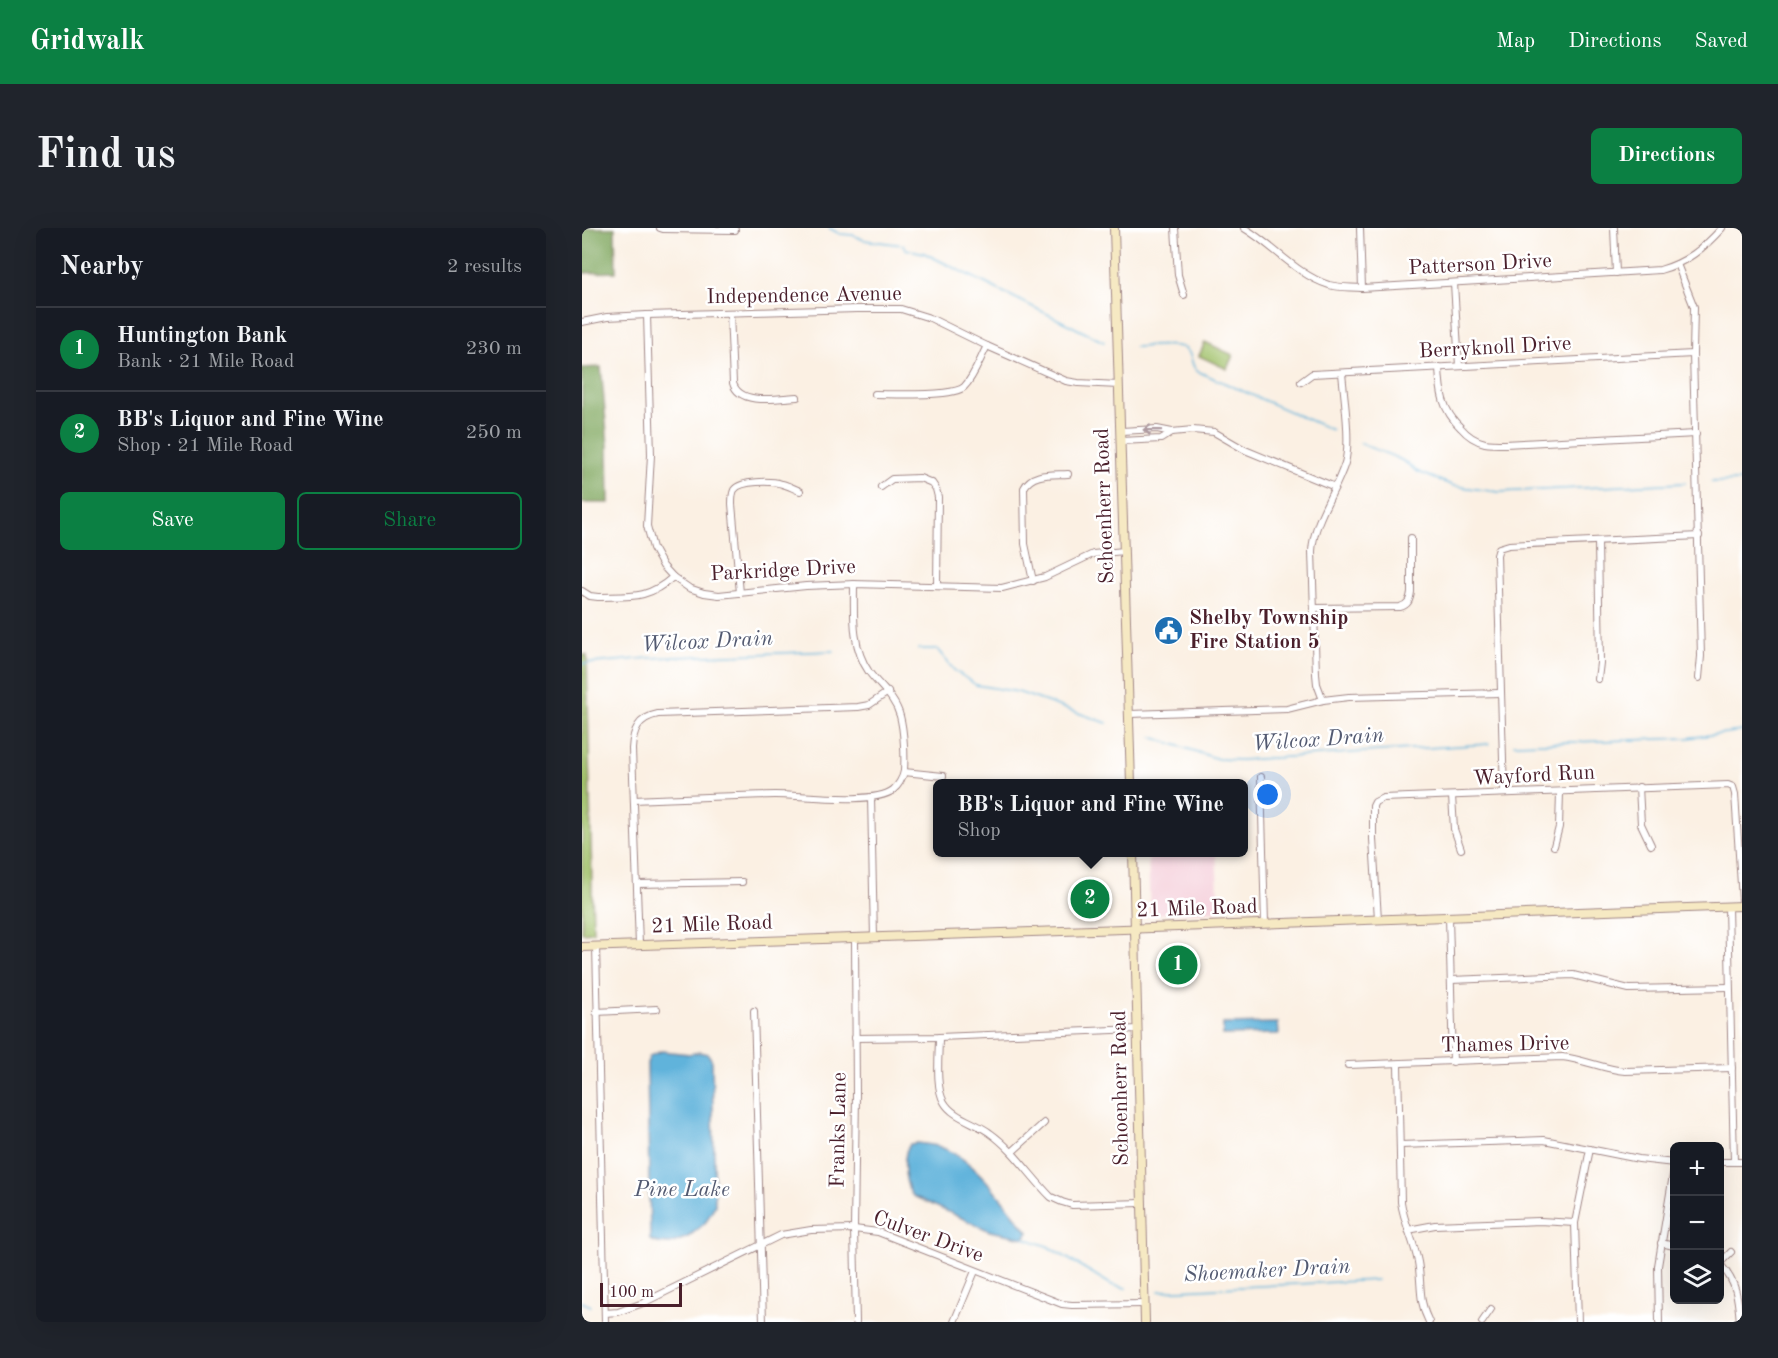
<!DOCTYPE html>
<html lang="en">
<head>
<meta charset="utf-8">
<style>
	:root { --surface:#171b24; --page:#20242c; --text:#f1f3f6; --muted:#9ea1a6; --line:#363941; --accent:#0b8043 }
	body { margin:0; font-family:"Old Standard TT",serif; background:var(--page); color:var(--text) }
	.controls { position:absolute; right:18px; bottom:18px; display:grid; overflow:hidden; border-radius:9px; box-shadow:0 6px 24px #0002 }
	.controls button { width:54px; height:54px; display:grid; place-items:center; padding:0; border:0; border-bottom:2px solid var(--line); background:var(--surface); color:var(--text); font:30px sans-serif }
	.scale { position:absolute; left:18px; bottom:15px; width:82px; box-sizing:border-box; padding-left:6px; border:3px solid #4a1f2b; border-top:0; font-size:16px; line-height:21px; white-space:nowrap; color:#4a1f2b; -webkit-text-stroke:4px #fff; paint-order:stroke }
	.you { position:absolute; left:686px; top:567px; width:21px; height:21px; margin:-15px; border:4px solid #fff; border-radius:50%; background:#1a73e8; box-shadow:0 0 0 9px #1a73e833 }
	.badge { display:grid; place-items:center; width:39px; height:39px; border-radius:50%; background:var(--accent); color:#fff; font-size:20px; font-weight:700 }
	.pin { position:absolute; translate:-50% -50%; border:3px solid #fff; box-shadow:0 2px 6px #0006 }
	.popup { position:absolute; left:351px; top:551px; width:315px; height:78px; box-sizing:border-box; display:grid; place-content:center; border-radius:9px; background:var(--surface); filter:drop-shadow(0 2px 4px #0005); font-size:20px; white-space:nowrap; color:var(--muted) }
	.popup b { font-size:22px; color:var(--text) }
	.popup::after { content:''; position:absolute; left:50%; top:100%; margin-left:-12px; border:12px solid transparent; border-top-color:var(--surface) }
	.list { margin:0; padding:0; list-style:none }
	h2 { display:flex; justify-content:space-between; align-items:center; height:78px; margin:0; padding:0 24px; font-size:26px }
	h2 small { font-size:20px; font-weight:400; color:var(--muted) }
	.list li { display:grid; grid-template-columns:39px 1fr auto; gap:18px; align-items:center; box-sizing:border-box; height:84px; padding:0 24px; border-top:2px solid var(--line) }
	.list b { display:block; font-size:22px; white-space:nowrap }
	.list p { margin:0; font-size:20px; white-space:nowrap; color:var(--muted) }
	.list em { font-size:20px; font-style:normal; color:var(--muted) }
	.actions { display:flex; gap:12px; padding:18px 24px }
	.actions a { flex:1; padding:14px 0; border:2px solid var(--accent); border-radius:9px; text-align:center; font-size:21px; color:var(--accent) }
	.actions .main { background:var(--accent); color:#fff }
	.icon { flex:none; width:33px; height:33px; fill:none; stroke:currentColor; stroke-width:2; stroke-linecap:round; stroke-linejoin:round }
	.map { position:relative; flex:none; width:1160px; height:1094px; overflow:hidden; border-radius:9px }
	header { display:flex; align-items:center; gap:36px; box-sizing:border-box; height:84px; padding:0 30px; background:var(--accent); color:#fff }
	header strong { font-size:28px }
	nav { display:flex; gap:33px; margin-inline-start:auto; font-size:21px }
	.intro { display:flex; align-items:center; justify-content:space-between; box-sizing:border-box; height:144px; padding:0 36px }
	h1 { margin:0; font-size:42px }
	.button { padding:15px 27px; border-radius:9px; background:var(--accent); color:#fff; font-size:21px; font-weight:700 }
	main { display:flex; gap:36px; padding:0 36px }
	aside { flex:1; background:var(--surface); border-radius:9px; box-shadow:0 6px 24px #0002 }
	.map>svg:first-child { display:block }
</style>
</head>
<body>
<header>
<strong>Gridwalk</strong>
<nav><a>Map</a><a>Directions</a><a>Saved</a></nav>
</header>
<div class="intro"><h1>Find us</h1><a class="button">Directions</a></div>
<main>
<aside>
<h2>Nearby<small>2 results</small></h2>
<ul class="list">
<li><span class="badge">1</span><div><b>Huntington Bank</b><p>Bank · 21 Mile Road</p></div><em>230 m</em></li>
<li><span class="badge">2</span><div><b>BB's Liquor and Fine Wine</b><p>Shop · 21 Mile Road</p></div><em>250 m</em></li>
</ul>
<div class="actions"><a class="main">Save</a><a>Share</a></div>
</aside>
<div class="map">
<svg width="1160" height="1094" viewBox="0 0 1160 1094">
	<rect width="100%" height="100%" fill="#fff"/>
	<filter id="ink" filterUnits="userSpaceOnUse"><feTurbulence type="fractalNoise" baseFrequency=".0167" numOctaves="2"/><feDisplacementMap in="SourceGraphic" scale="12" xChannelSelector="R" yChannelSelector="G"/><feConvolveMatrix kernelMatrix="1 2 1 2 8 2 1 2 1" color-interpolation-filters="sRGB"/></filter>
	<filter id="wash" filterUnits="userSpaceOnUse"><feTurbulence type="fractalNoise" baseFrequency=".008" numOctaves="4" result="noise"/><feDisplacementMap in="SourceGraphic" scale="24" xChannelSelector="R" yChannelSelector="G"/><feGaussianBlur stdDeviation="1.35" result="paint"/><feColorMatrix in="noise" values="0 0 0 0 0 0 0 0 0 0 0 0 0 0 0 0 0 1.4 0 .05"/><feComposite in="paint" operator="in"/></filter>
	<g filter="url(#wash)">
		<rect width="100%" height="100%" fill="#fbf0e3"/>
		<path fill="#f5cfda" d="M566,625H634L637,683L568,686Z"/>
		<g fill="#a1c16a" stroke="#76704a" stroke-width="1.5">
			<path d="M623,114L651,127L645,141L617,128Z"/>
			<path d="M0,427H5L11,704L0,705Z"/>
		</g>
		<g fill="#80a75e" stroke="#656344" stroke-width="1.5">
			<path d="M0,0H33L34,44L0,45Z"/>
			<path d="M19,139L26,217L27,275H0V140Z"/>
		</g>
		<g fill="#60b3db" stroke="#556983" stroke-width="1.5">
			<path d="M696,795L697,806L641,807V796Z"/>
			<path d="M79,823L108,826L117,824L126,826L130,833L133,977L123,995L106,1009L88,1016L75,1015L68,1012L65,835L68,828Z"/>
			<path d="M335,915C342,916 351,916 358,919C394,931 423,976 446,1004L442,1010L408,1003L331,968C323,959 321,936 324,925C324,922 327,919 328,916Z"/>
		</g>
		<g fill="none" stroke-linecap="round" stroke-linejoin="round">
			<g stroke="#60b3db" stroke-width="1.5">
				<path d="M247,0L258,6L271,7L282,12L321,17L324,21L342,25L522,114"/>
				<path d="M552,119C562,119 599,114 605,122C611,128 608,137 615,143L750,202"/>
				<path d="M778,215C796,224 820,228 834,243L872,258L917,264L1103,255"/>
				<path d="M1129,254L1160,253"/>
				<path d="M336,421H355L372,442L394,457L436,464L525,495"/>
				<path d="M0,436L67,430L252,423"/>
				<path d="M570,509L636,531L659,532L907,516"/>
				<path d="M932,516L1105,510L1160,503"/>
				<path d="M442,1010L465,1018L530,1057L544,1060"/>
				<path d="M577,1063L795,1052"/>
				<path d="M0,1074L9,1078"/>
			</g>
		</g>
	</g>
	<g filter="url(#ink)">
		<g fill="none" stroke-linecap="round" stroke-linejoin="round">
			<defs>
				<g id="street">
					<path d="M78,0L81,1L153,2"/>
					<path d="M593,0L596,47L602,67"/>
					<path d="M662,0C691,17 715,47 747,57C758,60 769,59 780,60L1078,42C1104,35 1122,20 1140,0"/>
					<path d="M778,0L780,60"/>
					<path d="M1032,0L1034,45"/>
					<path d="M1095,36L1112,79L1111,126L1119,428L1117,450"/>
					<path d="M872,55L877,138"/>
					<path d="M148,85L151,155C157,178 197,170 215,169"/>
					<path d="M65,87L69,227L65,298L71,320L81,338L91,349L107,360L122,365L137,367L224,358L272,356L420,360L463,349L511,326L542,323"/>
					<path d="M0,94L25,89L65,87L275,81H319L348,90L405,118L484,153L496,155L537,157"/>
					<path d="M857,139C858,164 860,182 879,200C885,207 894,213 903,215C909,216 916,216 923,216L1114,206"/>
					<path d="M719,154L730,146L1111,126"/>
					<path d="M293,166C311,166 371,169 382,159C392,149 398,131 405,118"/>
					<path d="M539,203L575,201L590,204L579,211L539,213"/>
					<path d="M590,204L611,202L632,204L663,222L753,259"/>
					<path d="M299,259L310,251L338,250L350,255L354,261L356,269L355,358"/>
					<path d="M1016,313L1018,435L1016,451"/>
					<path d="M451,353L443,316L442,260C450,244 470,247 486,246"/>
					<path d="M0,363L8,368L16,369C48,368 65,372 91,349"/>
					<path d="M158,365L150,276C150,271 150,266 152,262C159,252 190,253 200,256C206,257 212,261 218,263"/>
					<path d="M732,380L818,379C826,377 828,372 829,364V310"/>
					<path d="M741,472L735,456L734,446L730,323C732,291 754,264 763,235C769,214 762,168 760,145"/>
					<path d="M547,486L705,481L741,472L767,469L918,465"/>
					<path d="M322,544L361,548"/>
					<path d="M679,549L683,696"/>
					<path d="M1057,559L1059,596L1069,617"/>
					<path d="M922,565L915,327L917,320L927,317L1117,308"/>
					<path d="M870,568L872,601L879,621"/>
					<path d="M289,569L292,710"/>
					<path d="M52,572C99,570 146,568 193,567C219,567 292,577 311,562C316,558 321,550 322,543C323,528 322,503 318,488C313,469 298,459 287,444C269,418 272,386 272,356"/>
					<path d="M972,618L977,599L978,564"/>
					<path d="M55,656L160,654"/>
					<path d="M1146,679L1152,934"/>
					<path d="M867,689L871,834"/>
					<path d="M796,691L791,611V578L793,574L801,570L1146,557L1151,559L1153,566L1160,672"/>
					<path d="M273,710L274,867L272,1001L274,1094"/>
					<path d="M57,717L50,521C51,502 56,490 76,486L276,479L287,477L306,464"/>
					<path d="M14,718L23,1094"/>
					<path d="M869,752L991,747L1047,761L1147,759"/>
					<path d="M172,783L181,1094"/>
					<path d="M14,784L75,781"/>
					<path d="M357,809C357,827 353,859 362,874C371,890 394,894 408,905C432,922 448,948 469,969L480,974L490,977L560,975"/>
					<path d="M273,810L357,809L556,801"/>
					<path d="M816,836L819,974C822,995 832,1013 836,1034C840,1056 836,1073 847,1094"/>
					<path d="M766,837L980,829C1001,831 1021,841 1043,843L1150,840"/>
					<path d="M818,917L962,912L1057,931L1092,935"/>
					<path d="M430,924L462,895"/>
					<path d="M1138,934H1160"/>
					<path d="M826,1002L853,997L958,993L993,995"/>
					<path d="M1079,1015L1092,1018"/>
					<path d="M1138,1035L1149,1024"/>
					<path d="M1138,1036C1155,1055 1156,1069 1158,1094"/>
					<path d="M23,1085L36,1084L61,1075L199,1007L229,1002L272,1001L296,1004L480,1076L490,1077L563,1076"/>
					<path d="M372,1094L393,1043"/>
					<path d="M900,1094L909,1081"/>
					<path d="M996,1094L993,995L1008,921"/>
					<path d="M1077,1094L1076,1038L1092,941"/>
				</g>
				<g id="secondary">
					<path d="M532,0L549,556"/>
					<path d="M551,624L563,1094"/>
					<path d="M0,719C387,707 773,693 1160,678"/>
				</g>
			</defs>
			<use href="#street" stroke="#a28887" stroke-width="8"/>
			<use href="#secondary" stroke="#a28887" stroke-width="10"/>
			<use href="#street" stroke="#fff" stroke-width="6"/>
			<use href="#secondary" stroke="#f6e9c3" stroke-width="8"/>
		</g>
		<defs><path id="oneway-shaft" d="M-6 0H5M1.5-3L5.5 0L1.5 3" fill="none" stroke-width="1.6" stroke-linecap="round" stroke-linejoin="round" transform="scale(1.5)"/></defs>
		<use stroke="#ae9aa0" href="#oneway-shaft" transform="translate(570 202) rotate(-179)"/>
	</g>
	<defs>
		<symbol id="civic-disc" viewBox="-11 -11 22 22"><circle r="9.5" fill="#1f6fb2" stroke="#fff"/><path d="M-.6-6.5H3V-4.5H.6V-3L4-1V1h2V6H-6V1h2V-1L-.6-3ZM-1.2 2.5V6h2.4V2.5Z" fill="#fff"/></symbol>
	</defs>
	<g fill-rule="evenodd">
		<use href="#civic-disc" x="570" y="386" width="33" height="33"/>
	</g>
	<g text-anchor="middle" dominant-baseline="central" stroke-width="5" stroke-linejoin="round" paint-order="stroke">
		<g font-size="21" fill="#4a1f2b" stroke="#fff">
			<text transform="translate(898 37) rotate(-3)">Patterson Drive</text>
			<text transform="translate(222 68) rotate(-1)">Independence Avenue</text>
			<text transform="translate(913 120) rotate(-3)">Berryknoll Drive</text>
			<text transform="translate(523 278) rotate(-92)">Schoenherr Road</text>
			<text transform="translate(201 343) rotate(-3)">Parkridge Drive</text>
			<text transform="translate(952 548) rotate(-3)">Wayford Run</text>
			<text transform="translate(615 681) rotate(-2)">21 Mile Road</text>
			<text transform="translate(130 697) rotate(-2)">21 Mile Road</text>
			<text transform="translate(923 817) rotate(-1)">Thames Drive</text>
			<text transform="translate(539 860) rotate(-91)">Schoenherr Road</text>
			<text transform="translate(257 902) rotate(-89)">Franks Lane</text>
			<text transform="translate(346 1009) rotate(20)">Culver Drive</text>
		</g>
		<g font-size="21" font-weight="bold" fill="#4a1f2b" stroke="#fff" text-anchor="start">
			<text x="607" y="390">Shelby Township<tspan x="607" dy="24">Fire Station 5</tspan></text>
		</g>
		<g font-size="22" font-style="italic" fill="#535a71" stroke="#fff">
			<text transform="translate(125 414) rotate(-3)">Wilcox Drain</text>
			<text transform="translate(736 512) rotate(-4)">Wilcox Drain</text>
			<text x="100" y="962">Pine Lake</text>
			<text transform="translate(685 1043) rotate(-3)">Shoemaker Drain</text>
		</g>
	</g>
</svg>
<div class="controls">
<button>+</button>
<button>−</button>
<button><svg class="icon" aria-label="layers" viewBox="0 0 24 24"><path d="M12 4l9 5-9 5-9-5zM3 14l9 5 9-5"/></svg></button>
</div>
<div class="scale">100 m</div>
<div class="you"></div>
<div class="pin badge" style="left:596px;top:737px">1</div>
<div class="pin badge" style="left:508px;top:671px">2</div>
<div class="popup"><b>BB's Liquor and Fine Wine</b>Shop</div>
</div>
</main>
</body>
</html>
